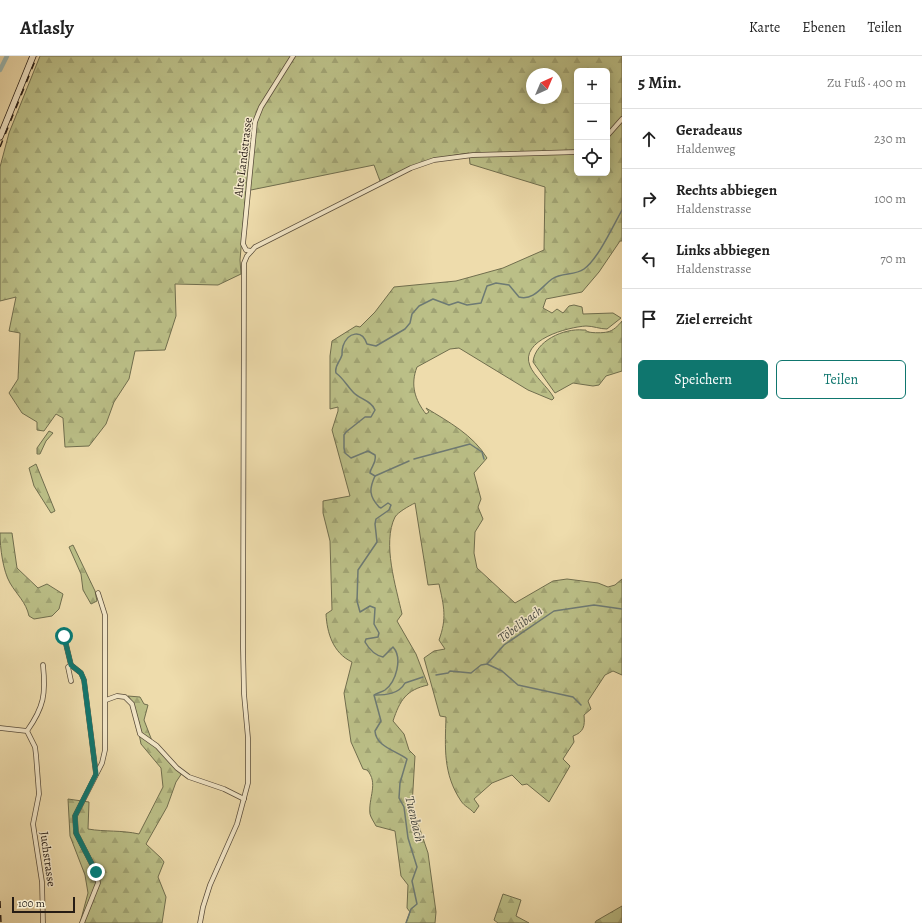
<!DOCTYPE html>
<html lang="de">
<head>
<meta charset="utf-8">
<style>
	:root { --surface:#fff; --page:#f6f6f6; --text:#222; --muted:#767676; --line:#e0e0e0; --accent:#0f766e }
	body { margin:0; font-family:Alegreya,serif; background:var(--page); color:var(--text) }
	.controls { position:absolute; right:12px; top:12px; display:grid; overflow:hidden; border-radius:6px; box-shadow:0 2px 10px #0003 }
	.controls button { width:36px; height:36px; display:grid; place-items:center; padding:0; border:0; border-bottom:1px solid var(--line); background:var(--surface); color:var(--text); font:20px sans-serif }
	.compass { position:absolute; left:526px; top:12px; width:36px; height:36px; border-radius:50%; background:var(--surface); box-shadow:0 2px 10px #0003; rotate:44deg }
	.scale { position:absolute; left:12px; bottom:10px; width:63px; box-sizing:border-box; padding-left:4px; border:2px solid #261c15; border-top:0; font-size:11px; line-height:14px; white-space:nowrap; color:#261c15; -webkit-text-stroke:3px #f4e8c9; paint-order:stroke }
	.stop { position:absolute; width:12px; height:12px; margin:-9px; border:3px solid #0f766e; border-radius:50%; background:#fff }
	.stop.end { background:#0f766e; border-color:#fff; box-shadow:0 1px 4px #0008 }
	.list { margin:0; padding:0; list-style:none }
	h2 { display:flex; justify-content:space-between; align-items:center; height:52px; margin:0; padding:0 16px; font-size:17px }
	h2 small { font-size:13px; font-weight:400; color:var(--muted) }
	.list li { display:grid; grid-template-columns:26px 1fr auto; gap:12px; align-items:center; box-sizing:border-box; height:60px; padding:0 16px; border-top:1px solid var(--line) }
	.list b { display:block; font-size:15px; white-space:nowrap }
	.list p { margin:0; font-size:13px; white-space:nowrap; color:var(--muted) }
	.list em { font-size:13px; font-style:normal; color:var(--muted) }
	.actions { display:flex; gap:8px; padding:12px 16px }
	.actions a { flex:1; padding:9px 0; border:1px solid var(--accent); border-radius:6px; text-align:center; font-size:14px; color:var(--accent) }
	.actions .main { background:var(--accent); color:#fff }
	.icon { flex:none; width:22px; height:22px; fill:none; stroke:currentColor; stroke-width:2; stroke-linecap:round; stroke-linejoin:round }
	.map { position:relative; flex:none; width:622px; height:867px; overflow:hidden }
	header { display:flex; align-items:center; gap:24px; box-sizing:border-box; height:56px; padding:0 20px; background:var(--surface); border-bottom:1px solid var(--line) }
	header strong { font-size:19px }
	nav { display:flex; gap:22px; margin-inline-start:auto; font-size:14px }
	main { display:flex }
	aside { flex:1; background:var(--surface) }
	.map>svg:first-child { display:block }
</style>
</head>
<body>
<header>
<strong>Atlasly</strong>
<nav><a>Karte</a><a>Ebenen</a><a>Teilen</a></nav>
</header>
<main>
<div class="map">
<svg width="622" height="867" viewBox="0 0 622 867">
	<defs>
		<pattern id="forest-firs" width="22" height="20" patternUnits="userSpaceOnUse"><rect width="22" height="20" fill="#bbbf87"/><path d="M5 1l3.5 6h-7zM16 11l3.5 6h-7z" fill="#a1a474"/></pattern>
	</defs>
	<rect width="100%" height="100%" fill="#eedcac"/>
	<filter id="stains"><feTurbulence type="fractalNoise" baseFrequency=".005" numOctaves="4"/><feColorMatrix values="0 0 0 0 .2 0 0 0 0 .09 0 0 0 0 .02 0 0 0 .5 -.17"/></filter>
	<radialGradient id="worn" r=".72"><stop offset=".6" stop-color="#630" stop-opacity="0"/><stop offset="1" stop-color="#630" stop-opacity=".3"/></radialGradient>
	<g fill="url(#forest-firs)" stroke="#706e4e" fill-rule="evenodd">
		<path d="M40,0H622V185H620L599,216L582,236L546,243L543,252L552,257L557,253L563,257L569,250L574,249L582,251L583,258L613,257L621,262L607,273C600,273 593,270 586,270C568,271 519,284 530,310C534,320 548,331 554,342L552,344L528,334L459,292L450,293L417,311C410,329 415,344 426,358L429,356L426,352C449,366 473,379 487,402L474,417L481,443L478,451L483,463L475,476L474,497L477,512L515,547L553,525L567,523L598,527L608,531L615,529L622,523V619L613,615L605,619L588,645L591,653L584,659C585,670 584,676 573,680L574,686L563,703L570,710L549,746L527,728L522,729L512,719L492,727L474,743L479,750L474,757C470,752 465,751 461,745C443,718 445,692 446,661L440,660L424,602L434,595L445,593L439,584C447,562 444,551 439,528L428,529L415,447C409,450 398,456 395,461C382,487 396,531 402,558L397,565L416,598L428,629C406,634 400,644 393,665L404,678L409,694L415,700L412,750L428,797L436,856L435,867H406L410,856L407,852L408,829L401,820L395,775L376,770C374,766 371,762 370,758C368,742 379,727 367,714L363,713L351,686L344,637L352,606C333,597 327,577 326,558L332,554L330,485L323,457V445L350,440L332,374L338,355V351L330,353V300L332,285L356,270L360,271L375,256L394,231L456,225L503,212L544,194L545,131L470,108L469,97C436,101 409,111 380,125L374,109L246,135L240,204L241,218L218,229L175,228L176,260L165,294L135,295L129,323L114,346L106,368L89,390L65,391L63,362L56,358L44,375L37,374V366L22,357L9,337L18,323L20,277L9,275L16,241L0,245V111L9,77ZM577,15H607V117H577ZM532,18H556V42H532Z"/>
		<path d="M622,265V315L606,320L599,329L593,330L573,327L555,337L533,306C535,285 564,272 583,274C589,274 583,274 589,276C593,277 603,277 607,276C613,275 618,270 622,265Z"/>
		<path d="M49,375L53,377L46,385L40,398H37V392Z"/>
		<path d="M36,408L55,455L51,457L34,430L29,412Z"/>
		<path d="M0,477H12L17,512L38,532L47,528L63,538L59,553L52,560L34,563L29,560C26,546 17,539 10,527C3,515 0,492 0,477Z"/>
		<path d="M73,489L95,535L97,545L91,548L83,534L81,518L69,491Z"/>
		<path d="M128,640L140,641L144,648L148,649L144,664L154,690L182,717L176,726L167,751L146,788L161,802L164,806L158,821L166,841L162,867H80L88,837L85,819L70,780L68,743L89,746L88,773C105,776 122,774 139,778L163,731L161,712L141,688L133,647Z"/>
		<path d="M503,838L521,844L516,860L529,867H498L494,864Z"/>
		<path d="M622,850V867H595L596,865Z"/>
	</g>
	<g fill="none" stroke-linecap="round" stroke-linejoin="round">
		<g stroke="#6d7a74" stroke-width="1.5">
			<path d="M414,403L470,388L482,396L484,403"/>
			<path d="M375,420L409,405"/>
			<path d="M487,608L502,615L518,629L573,641L581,649"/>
			<path d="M436,619L448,617L450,615L471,617L481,609L487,608L504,589L554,555L594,549L622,553"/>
			<path d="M375,639C386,639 399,638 405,627L423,621"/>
			<path d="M406,867L411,853L417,848L412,825L417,811L408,782L404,751L399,742L400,727L407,703C397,695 376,691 375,675L381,665L374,639C377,637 382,636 385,634C396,626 403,602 393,591L383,601C374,599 369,593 365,586L366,583L378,581L379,577L374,568L375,552L370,550L360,556L357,545L358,514L377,486L375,468L376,463L389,454L391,449L388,447L381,452L379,451C369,440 369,433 375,420L370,417C371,410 377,407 375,399L368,395L351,402L345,397L344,392V379L346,376L365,361H371L375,354C371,344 359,343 353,336C347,330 344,323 336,317C334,310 340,306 342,299C342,296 342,293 343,290C348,276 362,273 367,288L376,290L405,273L410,267L412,258L419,250L433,243L449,249L458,246L467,249L481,247L487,230L496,227L509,229L519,241C534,245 542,230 552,223C562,216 574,220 584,213C598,203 613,170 622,154"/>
		</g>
		<path stroke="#9cb9b3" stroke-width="4.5" d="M0,14L7,0"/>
		<defs>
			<g id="minor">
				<path d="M607,80L622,63"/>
				<path d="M251,195L246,194L243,188L255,66L261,51L293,0"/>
				<path d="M64,580L71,609L81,617L84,624L96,718"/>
				<path d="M71,609L68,611L71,625"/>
				<path d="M106,644L117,640L125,641L132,648L140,678L157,690L177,712L189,721L224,733L244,743"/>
				<path d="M0,672L27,675L35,691L36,699L39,738L33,768L42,826L43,867"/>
				<path d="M27,675C44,651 46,638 43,609"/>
				<path d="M82,867L98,827L96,816L76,777L75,760L102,707L105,694V559L98,537"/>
				<path d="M200,867L203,851L210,829L237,768L248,727V682L244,638L243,592L244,207L247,200L255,191L411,112L434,104L473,99L577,96"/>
			</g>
			<path id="secondary" d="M0,81L33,0"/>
		</defs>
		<use href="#minor" stroke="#584c3b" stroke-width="5.5"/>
		<use href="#secondary" stroke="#261c15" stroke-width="7"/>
		<use href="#minor" stroke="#f4e8c9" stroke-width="4"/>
		<use href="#secondary" stroke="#f4e8c9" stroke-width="5.5"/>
		<g stroke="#261c15" stroke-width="1.5" stroke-dasharray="7 7" stroke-linecap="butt">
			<path d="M0,91L37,0"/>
			<path d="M0,845L1,867"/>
		</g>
	</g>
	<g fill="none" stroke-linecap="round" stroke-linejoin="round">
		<path stroke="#0f766e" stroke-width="5" d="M64,580L71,609L81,617L84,624L96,718L75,760L76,777L96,816"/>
	</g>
	<g text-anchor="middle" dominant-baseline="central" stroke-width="3" stroke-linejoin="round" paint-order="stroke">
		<g font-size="12" fill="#261c15" stroke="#f4e8c9">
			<text transform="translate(243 101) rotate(-83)">Alte Landstrasse</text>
			<text transform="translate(48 803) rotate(82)">Juchstrasse</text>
		</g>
		<g font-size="13" font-style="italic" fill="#494b44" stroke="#f4e8c9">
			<text transform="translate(520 568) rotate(-36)">Töbelibach</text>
			<text transform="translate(415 763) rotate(77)">Tuenbach</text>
		</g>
	</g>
	<rect width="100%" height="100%" filter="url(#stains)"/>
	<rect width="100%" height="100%" fill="url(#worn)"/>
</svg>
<div class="controls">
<button>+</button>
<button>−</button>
<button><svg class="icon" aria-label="locate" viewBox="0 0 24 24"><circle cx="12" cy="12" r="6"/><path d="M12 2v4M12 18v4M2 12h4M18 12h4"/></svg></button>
</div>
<svg class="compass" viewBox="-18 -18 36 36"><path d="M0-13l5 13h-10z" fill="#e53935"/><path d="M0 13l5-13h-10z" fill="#767676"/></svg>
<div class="scale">100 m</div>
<div class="stop" style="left:64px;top:580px"></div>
<div class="stop end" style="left:96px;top:816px"></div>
</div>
<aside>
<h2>5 Min.<small>Zu Fuß · 400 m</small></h2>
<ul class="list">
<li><svg class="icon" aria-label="ahead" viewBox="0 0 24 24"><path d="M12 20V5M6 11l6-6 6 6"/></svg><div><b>Geradeaus</b><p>Haldenweg</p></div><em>230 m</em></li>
<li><svg class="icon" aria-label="right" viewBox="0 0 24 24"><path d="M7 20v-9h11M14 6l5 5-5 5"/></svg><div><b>Rechts abbiegen</b><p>Haldenstrasse</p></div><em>100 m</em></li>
<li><svg class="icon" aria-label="left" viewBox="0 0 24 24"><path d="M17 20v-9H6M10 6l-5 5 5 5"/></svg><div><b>Links abbiegen</b><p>Haldenstrasse</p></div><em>70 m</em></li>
<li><svg class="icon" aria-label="arrive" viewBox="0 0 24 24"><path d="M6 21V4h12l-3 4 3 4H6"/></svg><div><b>Ziel erreicht</b></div></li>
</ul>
<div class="actions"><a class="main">Speichern</a><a>Teilen</a></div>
</aside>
</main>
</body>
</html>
